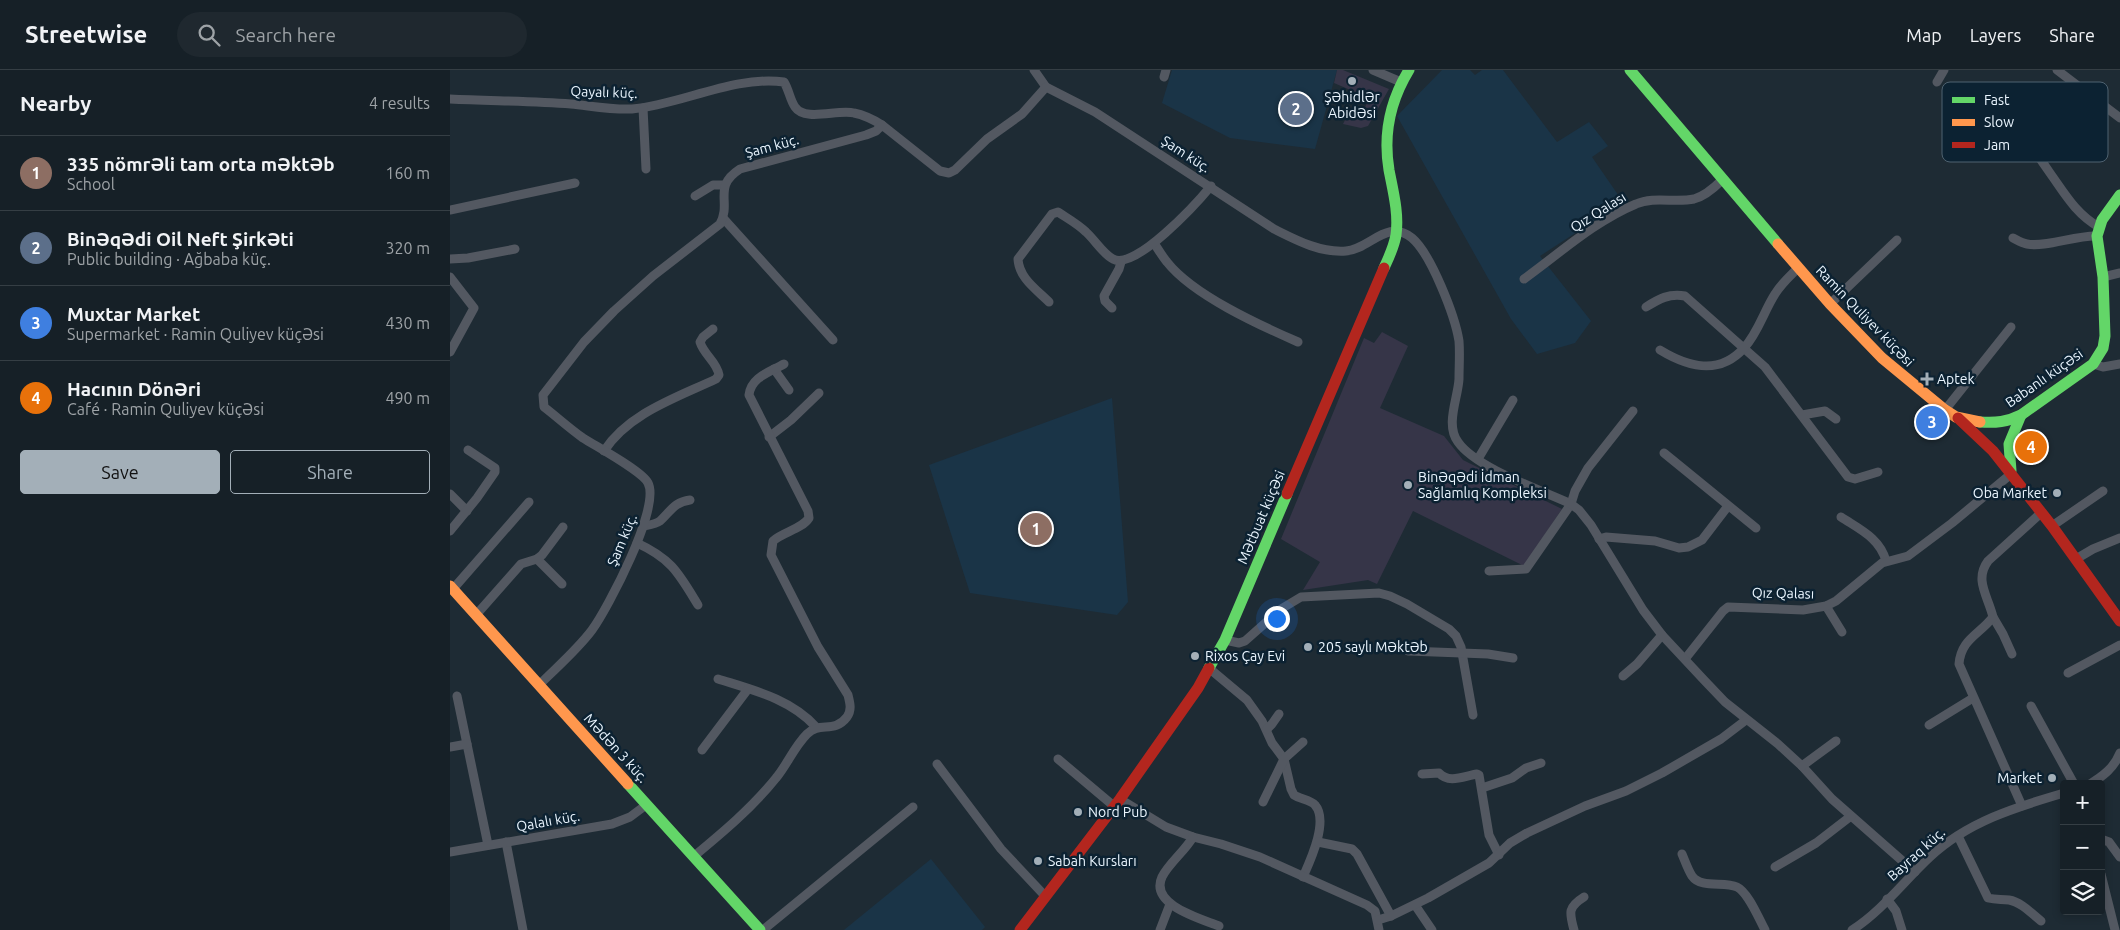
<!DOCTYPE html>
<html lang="en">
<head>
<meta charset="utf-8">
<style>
	:root { --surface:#162027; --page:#1f282f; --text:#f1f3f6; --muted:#9ea3a7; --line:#353e44; --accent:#a3afb8 }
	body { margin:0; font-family:Ubuntu,sans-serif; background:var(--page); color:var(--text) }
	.controls { position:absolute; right:15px; bottom:15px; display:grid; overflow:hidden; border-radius:5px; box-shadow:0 2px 8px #0003 }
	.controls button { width:45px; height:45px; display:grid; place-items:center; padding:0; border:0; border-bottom:1px solid var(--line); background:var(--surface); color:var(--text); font:25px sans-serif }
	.you { position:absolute; left:826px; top:548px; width:18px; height:18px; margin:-12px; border:4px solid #fff; border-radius:50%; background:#1a73e8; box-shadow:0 0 0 8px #1a73e833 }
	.badge { display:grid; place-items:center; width:32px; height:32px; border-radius:50%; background:var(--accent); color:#fff; font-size:16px; font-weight:700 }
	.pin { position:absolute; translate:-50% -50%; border:2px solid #fff; box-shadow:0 1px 5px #0006 }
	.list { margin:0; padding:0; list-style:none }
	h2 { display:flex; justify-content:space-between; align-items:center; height:65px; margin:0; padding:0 20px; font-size:21px }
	h2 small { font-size:16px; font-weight:400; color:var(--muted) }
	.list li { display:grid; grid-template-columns:32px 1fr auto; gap:15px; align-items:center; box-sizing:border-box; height:75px; padding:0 20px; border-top:1px solid var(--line) }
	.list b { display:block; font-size:19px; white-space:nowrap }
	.list p { margin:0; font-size:16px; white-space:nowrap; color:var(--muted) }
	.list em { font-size:16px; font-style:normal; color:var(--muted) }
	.actions { display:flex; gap:10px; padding:15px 20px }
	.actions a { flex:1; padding:11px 0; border:1px solid var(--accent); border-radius:5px; text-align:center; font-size:18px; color:var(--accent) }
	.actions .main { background:var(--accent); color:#111 }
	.icon { flex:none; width:28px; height:28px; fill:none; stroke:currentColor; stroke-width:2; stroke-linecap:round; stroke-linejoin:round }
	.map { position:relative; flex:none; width:1670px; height:860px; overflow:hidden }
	header { display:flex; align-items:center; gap:30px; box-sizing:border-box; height:70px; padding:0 25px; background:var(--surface); border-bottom:1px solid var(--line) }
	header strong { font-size:24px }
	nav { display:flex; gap:28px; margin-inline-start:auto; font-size:18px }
	.search { width:350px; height:45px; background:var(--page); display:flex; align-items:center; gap:12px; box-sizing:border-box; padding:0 18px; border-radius:28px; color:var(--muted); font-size:19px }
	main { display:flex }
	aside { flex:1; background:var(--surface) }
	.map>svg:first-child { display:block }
</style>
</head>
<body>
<header>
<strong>Streetwise</strong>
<div class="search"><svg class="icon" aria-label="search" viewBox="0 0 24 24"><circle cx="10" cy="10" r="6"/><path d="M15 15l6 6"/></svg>Search here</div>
<nav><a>Map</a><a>Layers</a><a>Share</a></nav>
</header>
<main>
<aside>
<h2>Nearby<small>4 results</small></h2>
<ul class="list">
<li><span class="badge" style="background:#8d6e63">1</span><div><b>335 nömrəli tam orta məktəb</b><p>School</p></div><em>160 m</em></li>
<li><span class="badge" style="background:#5c6f8a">2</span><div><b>Binəqədi Oil Neft Şirkəti</b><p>Public building · Ağbaba küç.</p></div><em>320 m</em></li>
<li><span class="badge" style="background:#3f7fe0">3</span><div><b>Muxtar Market</b><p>Supermarket · Ramin Quliyev küçəsi</p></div><em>430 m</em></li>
<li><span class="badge" style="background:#e8710a">4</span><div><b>Hacının Dönəri</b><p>Café · Ramin Quliyev küçəsi</p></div><em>490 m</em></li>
</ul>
<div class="actions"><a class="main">Save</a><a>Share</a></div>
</aside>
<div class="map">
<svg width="1670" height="860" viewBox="0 0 1670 860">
	<rect width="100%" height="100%" fill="#1e2b34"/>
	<g fill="#1a3447">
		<path d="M722,0H887L865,79L780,68L712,33Z"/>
		<path d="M992,0H1020L1025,5L1032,0H1053L1107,72L1139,52L1158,76L1142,87L1173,132L1090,186L1141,251L1125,273L1087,284L1061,249L947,46Z"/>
		<path d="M662,328L678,532L667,545L520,523L479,395Z"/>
		<path d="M481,789L535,857L532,860H394Z"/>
	</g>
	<g fill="#363548">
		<path d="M887,0H893L939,19L918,56L911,58L893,54L898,44L911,47L919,28L884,13Z"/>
		<path d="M932,262L958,276L930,338L994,366L1013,390L1112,439L1074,496L963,441L927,514L918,510L853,520L870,492L831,469L914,268L924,273Z"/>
	</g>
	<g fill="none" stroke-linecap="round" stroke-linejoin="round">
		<g stroke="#535861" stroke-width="9">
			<path d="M584,0L596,17"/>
			<path d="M923,0L951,12"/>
			<path d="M1607,0L1670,48"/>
			<path d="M714,7L716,0"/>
			<path d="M1487,12L1494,0"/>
			<path d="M0,29C40,31 81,31 121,34C141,36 162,40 182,39C230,35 285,5 334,12C339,20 340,30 345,37C355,52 388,39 404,43C414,45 424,50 432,55"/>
			<path d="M1554,30C1569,56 1583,79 1600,103C1615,124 1626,144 1649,157"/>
			<path d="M193,38L196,99"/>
			<path d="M1621,57L1648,31"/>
			<path d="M245,126L263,115H274"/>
			<path d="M0,140L125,113"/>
			<path d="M273,148L383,270"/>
			<path d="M1563,168C1567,170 1572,173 1577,174C1595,178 1626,165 1647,166"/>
			<path d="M704,173C708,179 712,186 717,192C743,225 809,255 848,272"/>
			<path d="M0,189L18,188L65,179"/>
			<path d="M0,207L24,238L0,282"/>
			<path d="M1653,207L1670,203"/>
			<path d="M1074,209C1110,183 1145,151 1186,134C1204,126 1225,133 1244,129C1255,126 1264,118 1272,110"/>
			<path d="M599,232C586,219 569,208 568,189L602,144L608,142C617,148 628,154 636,162C645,170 653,184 663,189C685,201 747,133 761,116"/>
			<path d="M1380,234L1447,170"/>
			<path d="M1196,237C1209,229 1219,223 1235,226L1315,297L1398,407L1405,409L1428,402"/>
			<path d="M662,238L655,231L654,226L669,199L671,192"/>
			<path d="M1210,280C1238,297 1269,306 1294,278C1308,263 1314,241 1325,224C1331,214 1340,206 1348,198"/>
			<path d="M1643,294L1653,297L1670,294"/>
			<path d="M324,299L339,320"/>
			<path d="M1495,340L1561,257"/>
			<path d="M1352,345L1375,341L1386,349"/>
			<path d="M319,367L341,350L369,323"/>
			<path d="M154,381C179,343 226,328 266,309L269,305C267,292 254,285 250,272L253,267L263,259"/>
			<path d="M1214,383L1306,458"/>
			<path d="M1028,389L1063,330"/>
			<path d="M0,424L17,441"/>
			<path d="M1391,447C1409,459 1430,468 1436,491"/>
			<path d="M194,456C199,455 206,454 210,451C221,441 224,432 240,430"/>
			<path d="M1602,456L1653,421"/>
			<path d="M0,461L27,428L45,402V398L18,380"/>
			<path d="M1149,469L1156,467L1205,471L1229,478L1238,477L1252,470L1278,436"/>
			<path d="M187,473C222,489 229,504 248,535"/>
			<path d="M87,489L112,514"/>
			<path d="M1626,489L1643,479L1670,468"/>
			<path d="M1039,501L1076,499L1121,434L1125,421L1138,398L1183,341"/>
			<path d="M3,519L79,432"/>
			<path d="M1376,536L1392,562"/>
			<path d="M26,545L71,494L87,489L92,485L113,457"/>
			<path d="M1543,547L1553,564L1562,584"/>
			<path d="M775,570L789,573L795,571L831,539L851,527L929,523L940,526L957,534L999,559L1006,566L1011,577L1023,645"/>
			<path d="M958,581L1038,584L1063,588"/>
			<path d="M1235,589L1273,541L1278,537L1353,540L1376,536L1386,531L1432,493L1458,486L1502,453L1561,404"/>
			<path d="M760,599L797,630L812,651L822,673L834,689L841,719L844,725C850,729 861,730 865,735C879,751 860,791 853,807"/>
			<path d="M1618,603L1670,575"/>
			<path d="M1173,606L1187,594L1212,565"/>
			<path d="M268,609C303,620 341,629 366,657"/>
			<path d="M89,615C107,597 127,580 142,560C158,538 211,437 198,413C192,401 147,377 133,368C119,358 107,347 94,337L93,325L134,272L164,241L203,206L270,154C282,132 262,117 290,99L416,65L426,61L432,55L490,101L499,103L505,100L537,69L572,44L596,17L645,42L824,159C846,170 870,183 896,181C920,179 937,148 962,168C981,184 1005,246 1009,271C1010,283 1009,297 1009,309C1008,328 995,355 1008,372C1026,398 1091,420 1121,434L1129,440L1141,455L1193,540L1212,565L1254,610L1275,632L1328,674L1352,696L1382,729L1465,802"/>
			<path d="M7,626L38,775"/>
			<path d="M1581,636L1624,714"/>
			<path d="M1479,655L1523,628"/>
			<path d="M817,659L822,654L829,644"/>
			<path d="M0,677L17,674"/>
			<path d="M252,680L298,619"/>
			<path d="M608,689L665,737"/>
			<path d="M487,694L551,779L596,827"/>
			<path d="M1352,696L1386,671"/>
			<path d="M972,704L989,703C999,714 1014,706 1027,704L1029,705L1039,765L1049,785"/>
			<path d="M1640,714C1653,706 1664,698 1670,683"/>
			<path d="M1032,718L1062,708L1076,698L1091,693"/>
			<path d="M670,729L716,757L743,767L771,774L810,787L917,835L925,841L929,860"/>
			<path d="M813,732L834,689L853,672"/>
			<path d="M1572,736L1509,594C1511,569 1529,565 1543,547C1538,526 1524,510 1538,491L1591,443"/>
			<path d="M1508,766L1538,828C1546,830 1551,829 1559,830C1571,832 1581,843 1591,851"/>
			<path d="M743,767C735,781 719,793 712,807C699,835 752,849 769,856"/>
			<path d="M1651,769L1659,772L1670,787"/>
			<path d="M56,772L73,860"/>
			<path d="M868,772L902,779L907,784L941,846"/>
			<path d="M0,782L162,754L180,747L196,735"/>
			<path d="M1232,784C1235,791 1238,800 1242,806C1251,819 1274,811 1287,817C1298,822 1309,849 1315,860"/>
			<path d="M243,787C272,763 302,738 326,708C337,695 344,677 357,664C370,651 384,664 397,647C402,640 400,633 398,625L368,577L321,485L323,471C333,462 352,459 359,448L358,441L299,325C301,307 320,302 334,294"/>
			<path d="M1325,797L1366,773L1401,746"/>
			<path d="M1651,804L1665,860"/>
			<path d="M1437,829L1446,841L1452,860"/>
			<path d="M965,835L982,860"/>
			<path d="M928,850L941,846L978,828L1039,793L1060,773L1077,763L1135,736L1176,721L1212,703L1271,669L1296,650"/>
			<path d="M313,860L463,737"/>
			<path d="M710,860L720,834"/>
			<path d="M1124,860C1119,842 1118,837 1134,827"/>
			<path d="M1402,860C1431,842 1455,810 1480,787C1517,752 1566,737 1614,723"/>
		</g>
		<g stroke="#63d668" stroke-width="11">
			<path d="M1180,0L1328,174"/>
			<path d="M934,198C939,187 944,177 946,165C949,143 943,121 939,100C933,64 940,31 959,0"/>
			<path d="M1530,352C1546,353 1557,352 1571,345L1643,294L1653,278L1655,266L1653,207L1647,166L1652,150L1670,125"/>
			<path d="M1561,401L1559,374L1571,345"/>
			<path d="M759,598L775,570L837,424"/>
			<path d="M178,714L310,860"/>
		</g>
		<g stroke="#ff974d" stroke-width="11">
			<path d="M1328,174L1380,234L1432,288L1495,340L1506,347L1530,352"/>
			<path d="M0,516L178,714"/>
		</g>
		<g stroke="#b3261e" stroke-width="11">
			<path d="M1508,348L1543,381L1602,456L1670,551"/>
			<path d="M837,424L934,198"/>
			<path d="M570,860L670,729L748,618L759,598"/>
		</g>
	</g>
	<g fill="#a3afb8" stroke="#0c2232" stroke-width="2">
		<circle cx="902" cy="11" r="5"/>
		<path d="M1474.5 301.5h5v5h5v5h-5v5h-5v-5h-5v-5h5z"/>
		<circle cx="958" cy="415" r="5"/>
		<circle cx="1607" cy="423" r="5"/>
		<circle cx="858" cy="577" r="5"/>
		<circle cx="745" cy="586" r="5"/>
		<circle cx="1602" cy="708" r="5"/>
		<circle cx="628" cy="742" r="5"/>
		<circle cx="588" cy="791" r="5"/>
	</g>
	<g text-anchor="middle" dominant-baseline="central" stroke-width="5" stroke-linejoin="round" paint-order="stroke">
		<g font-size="14" fill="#ebf6ff" stroke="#0c2232">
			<text transform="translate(154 22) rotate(2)">Qayalı küç.</text>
			<text transform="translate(322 76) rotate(-15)">Şam küç.</text>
			<text transform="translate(736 84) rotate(33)">Şam küç.</text>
			<text transform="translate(1148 142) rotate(-32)">Qız Qalası</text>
			<text transform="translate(1415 246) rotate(46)">Ramin Quliyev küçəsi</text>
			<text transform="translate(1594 308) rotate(-35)">Babanlı küçəsi</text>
			<text transform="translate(811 447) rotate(-67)">Mətbuat küçəsi</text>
			<text transform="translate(172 470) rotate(-67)">Şam küç.</text>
			<text transform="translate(1333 523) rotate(1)">Qız Qalası</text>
			<text transform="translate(166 678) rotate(48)">Mədən 3 küç.</text>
			<text transform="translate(98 751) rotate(-10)">Qalalı küç.</text>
			<text transform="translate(1466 784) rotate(-42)">Bayraq küç.</text>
		</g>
		<g font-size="14" fill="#ebf6ff" stroke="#0c2232" text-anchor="start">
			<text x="902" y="27" text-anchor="middle">Şəhidlər<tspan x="902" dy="16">Abidəsi</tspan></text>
			<text x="1487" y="309">Aptek</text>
			<text x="968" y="407">Binəqədi İdman<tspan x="968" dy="16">Sağlamlıq Kompleksi</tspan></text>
			<text x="1597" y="423" text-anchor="end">Oba Market</text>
			<text x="868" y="577">205 saylı Məktəb</text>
			<text x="755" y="586">Rixos Çay Evi</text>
			<text x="1592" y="708" text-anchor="end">Market</text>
			<text x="638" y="742">Nord Pub</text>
			<text x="598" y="791">Sabah Kursları</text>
		</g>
	</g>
	<rect x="1492" y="12" width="166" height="80" rx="8" fill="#0c2232" stroke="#4f6270" stroke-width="1"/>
	<rect x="1502" y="27" width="23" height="6" fill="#63d668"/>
	<rect x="1502" y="49" width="23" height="7" fill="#ff974d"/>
	<rect x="1502" y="72" width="23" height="6" fill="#b3261e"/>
	<g font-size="14" fill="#ebf6ff">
		<text x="1534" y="35">Fast</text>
		<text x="1534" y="57">Slow</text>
		<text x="1534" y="80">Jam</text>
	</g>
</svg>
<div class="controls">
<button>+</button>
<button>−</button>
<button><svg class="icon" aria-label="layers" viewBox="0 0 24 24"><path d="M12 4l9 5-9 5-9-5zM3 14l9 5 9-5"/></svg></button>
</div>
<div class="you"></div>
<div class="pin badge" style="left:586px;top:459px;background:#8d6e63">1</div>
<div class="pin badge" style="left:846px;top:39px;background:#5c6f8a">2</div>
<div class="pin badge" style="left:1482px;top:352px;background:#3f7fe0">3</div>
<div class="pin badge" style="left:1581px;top:377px;background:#e8710a">4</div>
</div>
</main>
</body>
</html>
